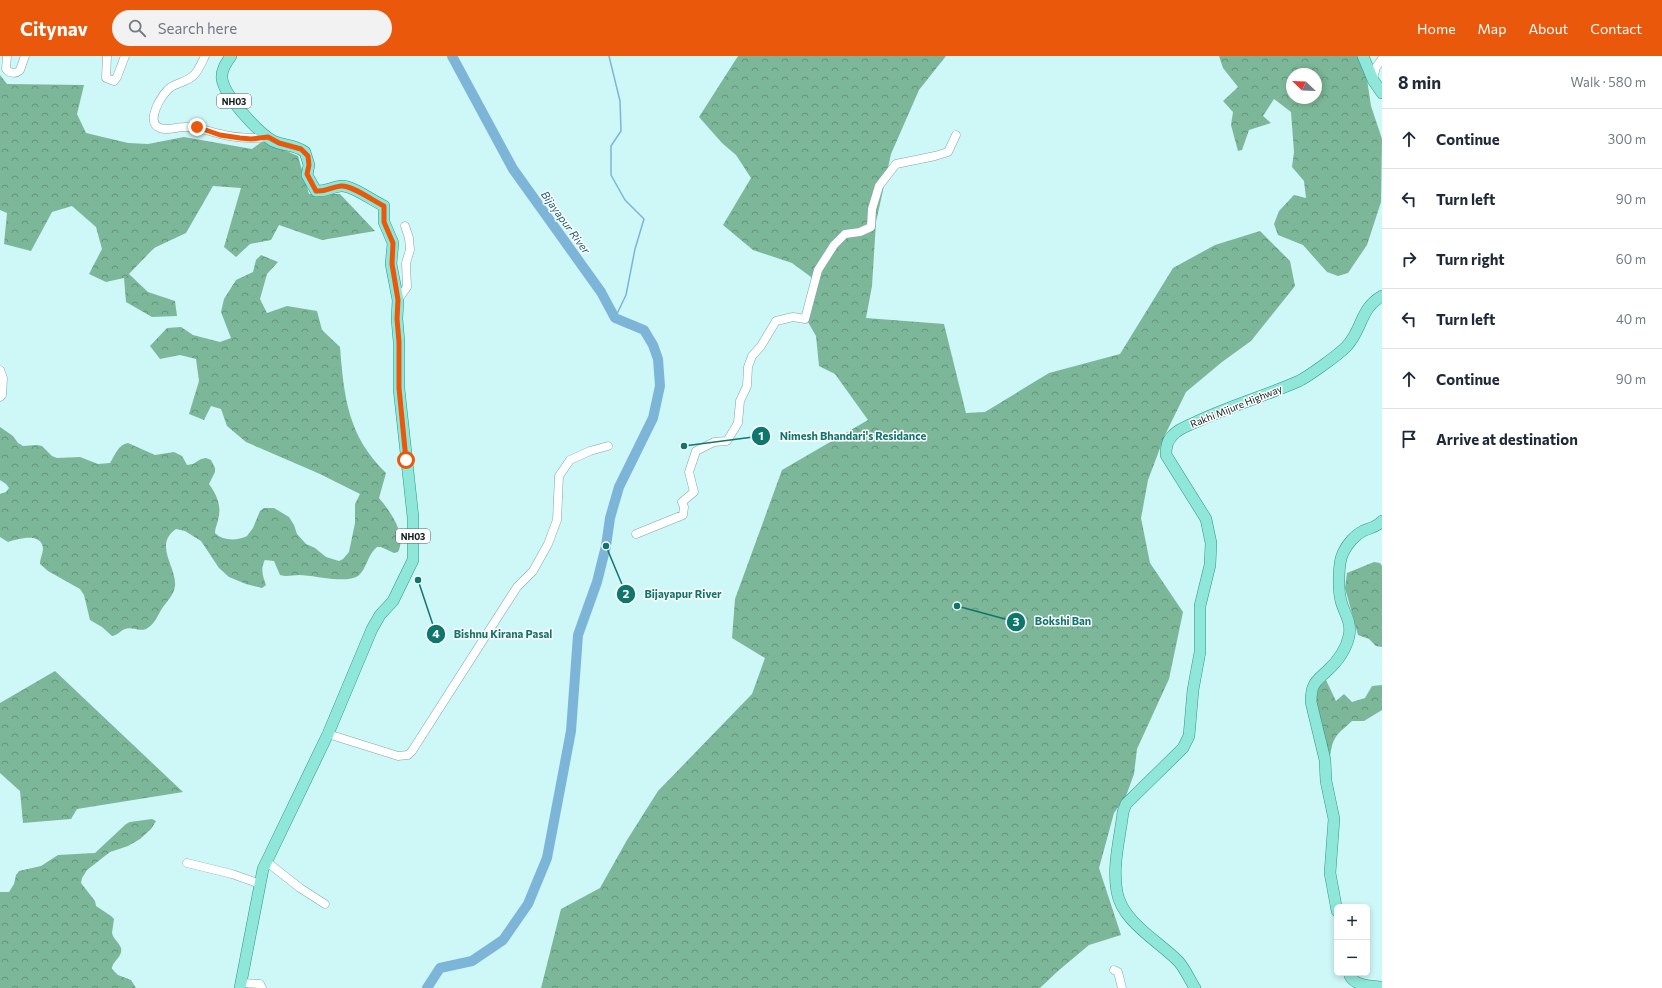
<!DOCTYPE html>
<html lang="en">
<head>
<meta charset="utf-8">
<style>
	:root { --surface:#fff; --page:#f2f2f3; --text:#1f2937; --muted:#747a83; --line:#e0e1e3; --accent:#ea580c }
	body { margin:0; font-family:Commissioner,sans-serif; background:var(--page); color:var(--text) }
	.controls { position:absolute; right:12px; bottom:12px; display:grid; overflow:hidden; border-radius:6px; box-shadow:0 2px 6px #0003 }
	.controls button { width:36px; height:36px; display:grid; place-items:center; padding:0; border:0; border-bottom:1px solid var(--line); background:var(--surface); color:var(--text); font:20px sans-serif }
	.compass { position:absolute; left:1286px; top:12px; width:36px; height:36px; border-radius:50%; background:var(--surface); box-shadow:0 2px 6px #0003; rotate:293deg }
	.stop { position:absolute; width:12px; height:12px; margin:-9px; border:3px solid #ea580c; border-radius:50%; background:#fff }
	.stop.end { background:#ea580c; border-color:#fff; box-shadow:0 1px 4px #0008 }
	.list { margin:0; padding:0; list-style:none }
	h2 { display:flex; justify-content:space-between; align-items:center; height:52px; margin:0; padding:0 16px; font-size:17px }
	h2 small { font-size:13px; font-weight:400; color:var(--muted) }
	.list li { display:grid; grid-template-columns:26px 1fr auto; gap:12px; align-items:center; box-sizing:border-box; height:60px; padding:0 16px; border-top:1px solid var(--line) }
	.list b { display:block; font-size:15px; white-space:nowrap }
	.list em { font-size:13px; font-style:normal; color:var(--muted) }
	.icon { flex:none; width:22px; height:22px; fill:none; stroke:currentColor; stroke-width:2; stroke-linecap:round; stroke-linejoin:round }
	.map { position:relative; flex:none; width:1382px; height:932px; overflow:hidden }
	header { display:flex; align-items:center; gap:24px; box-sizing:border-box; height:56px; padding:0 20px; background:var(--accent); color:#fff }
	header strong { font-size:19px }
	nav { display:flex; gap:22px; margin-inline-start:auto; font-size:14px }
	.search { width:280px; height:36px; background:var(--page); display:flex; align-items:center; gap:10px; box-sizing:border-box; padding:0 14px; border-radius:22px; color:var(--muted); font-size:15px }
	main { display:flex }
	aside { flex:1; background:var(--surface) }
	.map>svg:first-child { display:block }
</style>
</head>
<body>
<header>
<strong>Citynav</strong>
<div class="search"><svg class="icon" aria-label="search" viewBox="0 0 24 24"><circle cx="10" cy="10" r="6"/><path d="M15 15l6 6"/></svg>Search here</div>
<nav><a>Home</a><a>Map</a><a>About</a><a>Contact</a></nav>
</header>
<main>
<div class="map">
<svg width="1382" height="932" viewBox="0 0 1382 932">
	<defs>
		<pattern id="forest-crowns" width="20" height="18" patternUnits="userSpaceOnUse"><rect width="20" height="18" fill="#7bb798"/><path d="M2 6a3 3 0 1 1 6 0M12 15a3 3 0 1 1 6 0" fill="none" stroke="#63947b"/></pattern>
	</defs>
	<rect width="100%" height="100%" fill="#cef7f8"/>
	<g fill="url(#forest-crowns)" fill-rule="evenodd">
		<path d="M738,0H946L919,34L891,98L876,166L872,230L866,262L944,268L966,357L985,356L1049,317L1120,298L1173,212L1215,189L1260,175L1290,205L1295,230L1251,285L1222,306L1186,336L1165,379L1148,424L1141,462L1150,507L1183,556L1169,623L1137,693L1134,718L1126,740L1114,757L1099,812L1121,879L1089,889L1058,915L1040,932H541L561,853L600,832L627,784L658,735L752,638L765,602L732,582L735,543L782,414L868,364L835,318L819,310L816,280L808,266L812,235L811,221L792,207L753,194L723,169L751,122L736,99L722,87L699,61Z"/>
		<path d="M1219,0H1361L1365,10L1371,50L1382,83L1381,146L1367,189L1348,217L1338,220L1327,216L1303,189L1278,179L1274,168L1279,155L1294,139L1306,142L1304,125L1292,111L1294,96L1291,56L1274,43L1263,60L1271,67L1249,74L1242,94L1238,95L1231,69L1233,56L1223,45L1238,31L1223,12ZM1292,18H1316V42H1292Z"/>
		<path d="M0,19L7,28L84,29L77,58L86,77L128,87L148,88L184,81L252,93L263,85L298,100L309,138H340L375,175L322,184L279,169L271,184L250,188L236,201L224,191L241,132L213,130L186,177L154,192L129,218L148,236L175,245L177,260L152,261L126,246L124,222L106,226L89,218L102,193L96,171L72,150L52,156L31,195L4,188L7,157L0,154Z"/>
		<path d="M261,199L278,206L267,218L260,243L267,257L287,250L317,255L322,274L340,291C344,342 348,380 386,417L379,442C390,455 407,478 398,496L394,497L381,491H377C367,499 367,513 358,520C346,528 313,519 299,519C292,519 287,521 280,519L274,505L265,504C260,512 263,521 266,529L262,532L246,528L229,521L219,512L201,485L185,475L176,473C153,489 177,511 175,530C174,539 166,546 161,554C157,561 154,569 146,573C139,576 132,570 125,573C120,575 118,579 112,580L102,571L90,564L84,539L80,533L48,515L40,508C40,502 43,498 43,492C41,476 18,483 8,486L0,481V438L6,436L9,432L6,428L0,424V371L13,380L18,387L23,390L37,389L42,390L52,400L57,402L80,401L98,408L110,407C115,399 118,389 128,387L155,399L174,396L182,400L187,409L193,408L201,403L206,402L211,404L215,412V416L209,428C217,439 222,451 218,464C217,469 215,472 215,477C223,485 237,485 247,480L253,472L260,455L264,452H274L289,461L294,469L297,478L306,488L315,492L326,501L339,505L343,503L349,496L355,467V448L360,438L320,418L246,386L227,370L221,353L211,350L204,364L189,358L199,325L196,303L180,299L160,303L150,290L167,272L181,271L193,279L220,286L231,282L221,256L224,243L236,224L253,216L256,204Z"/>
		<path d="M1374,506L1380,507L1382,510V591L1376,590L1369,583L1358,579L1345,532L1347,517Z"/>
		<path d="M55,615L183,736L77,753L71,763L23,767L20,735L0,717V647Z"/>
		<path d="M1326,624L1336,645L1344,638L1352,646L1365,642L1372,630L1382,629V654L1364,665H1352C1337,679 1333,679 1330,701L1326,698L1314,646L1316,633Z"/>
		<path d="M152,763L156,765L151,773L140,783L128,790L110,796L87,814L82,822L81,827L95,845L96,850L111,860L114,863L112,877C113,883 119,886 121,892C123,901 112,905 112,913L118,919L131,924L136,932H0V836H9L14,828L16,819L19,815L41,810L58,799L95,797L126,768L130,766Z"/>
	</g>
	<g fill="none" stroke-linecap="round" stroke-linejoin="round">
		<path stroke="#7db5d8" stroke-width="1.5" d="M609,0L620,45L621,75L611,90V119L625,144L644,163L635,193L626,239L615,262"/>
		<path stroke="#7db5d8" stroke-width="10" d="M427,932L440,912L472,905L503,884L528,848L547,802L571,675L578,579L597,526L606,490L610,462L619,431L653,362L660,330L658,303L653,289L644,274L615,262L601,236L513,113L452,0"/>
		<defs>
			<g id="minor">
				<path d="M7,0L6,13C10,18 16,18 20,14L25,0"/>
				<path d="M107,0L106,22L114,25L117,21L125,0"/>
				<path d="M205,0C202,6 199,13 195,18C188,26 179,26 171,31C162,37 144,67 160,72C167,75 177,71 184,71C198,70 207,75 220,78C236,82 251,83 268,81"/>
				<path d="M1373,23L1376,11L1382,3"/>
				<path d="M398,244L407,231L406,207L410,194L409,182L405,170"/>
				<path d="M0,314L3,322L2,339L0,341"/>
				<path d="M636,478L683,459L684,451L682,446L694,436L689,416L696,395L714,386L727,385L738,367L740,345L747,330L748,311L752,300L761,290L776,265L793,261L805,263L818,214L834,189L845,178L860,176L871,171L872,153L879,130L896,108L935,100L948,96L956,79"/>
				<path d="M328,678L398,700L408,699L412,695L517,531L533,515L548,488L557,464L559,420L570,404L590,395L608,390"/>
				<path d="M267,806L300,832L325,848"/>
				<path d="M187,807L232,818L260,828"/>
				<path d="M1114,914L1118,916L1122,932"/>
				<path d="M241,927L260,928L262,932"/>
			</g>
			<g id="major">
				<path d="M231,0C226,7 221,14 222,23C225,41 258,76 273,85C284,90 295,88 305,96L309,109L307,119L316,135C326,136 331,131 341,130C352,129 373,145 384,150V166L393,187L391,208L398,244L397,263L399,286V333L413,461V504L393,545L380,559L372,573L328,678L263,813L240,932"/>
				<path d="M1363,0L1373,24L1382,37"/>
				<path d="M1337,855L1330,817L1334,763L1326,725L1325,704L1311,646C1311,640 1311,634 1314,629C1317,623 1322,620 1327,615C1337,606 1346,594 1349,580C1352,566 1344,557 1341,545C1338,534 1338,507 1343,497C1347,488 1355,479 1363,475C1370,472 1377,471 1382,465"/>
				<path d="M1349,917C1352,930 1371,930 1382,931"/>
				<path d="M1195,932C1190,924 1185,913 1179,906C1160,886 1122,866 1117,836C1112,810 1120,782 1123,756L1126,748L1183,692L1189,680L1193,634L1200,596V550L1210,509L1211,487L1206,463L1166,399C1166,391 1167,385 1173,379C1178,373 1189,369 1196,366C1230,350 1265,340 1299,325C1309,320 1338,299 1346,291C1363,274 1359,253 1382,240"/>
			</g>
		</defs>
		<use href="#minor" stroke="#80a7a8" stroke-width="9"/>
		<use href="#major" stroke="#319687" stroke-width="12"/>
		<use href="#minor" stroke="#fff" stroke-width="8"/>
		<use href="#major" stroke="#8ee7d9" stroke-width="11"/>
	</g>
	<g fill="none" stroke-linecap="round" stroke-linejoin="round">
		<path stroke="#ea580c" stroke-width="5" d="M197,71L220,79L240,82L251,83L268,81L279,87L301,93L308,100L309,109L307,118L316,135C326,136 331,131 341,130C352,129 373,145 384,150V166L393,187L392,208L398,244L397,263L399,286V332L406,404"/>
	</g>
	<g text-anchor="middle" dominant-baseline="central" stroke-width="3" stroke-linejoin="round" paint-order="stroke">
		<g fill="#fff" stroke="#576262" stroke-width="1">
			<rect x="217" y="38" width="34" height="14" rx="3"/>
			<rect x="396" y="473" width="34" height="14" rx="3"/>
		</g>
		<g font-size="9" font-weight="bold" fill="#0f1e1f">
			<text x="234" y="45">NH03</text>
			<text x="413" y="480">NH03</text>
		</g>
		<g font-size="10" fill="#0f1e1f" stroke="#fff">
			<text transform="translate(1236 350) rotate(-22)">Rakhi Mijure Highway</text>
		</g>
		<g font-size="11" font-style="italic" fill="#1b5d81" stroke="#fff">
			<text transform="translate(566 166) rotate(54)">Bijayapur River</text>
		</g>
	</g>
	<path fill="none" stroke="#0f766e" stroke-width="1.5" d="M684 390L761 380M606 490L626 538M957 550L1016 566M418 524L436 578"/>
	<g fill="#0f766e" stroke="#fff" stroke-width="1.5">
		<circle cx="684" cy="390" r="4"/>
		<circle cx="606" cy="490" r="4"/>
		<circle cx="957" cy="550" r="4"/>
		<circle cx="418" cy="524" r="4"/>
		<circle cx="761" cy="380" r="10"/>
		<circle cx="626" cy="538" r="10"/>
		<circle cx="1016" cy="566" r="10"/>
		<circle cx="436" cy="578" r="10"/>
	</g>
	<g font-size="12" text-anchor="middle" font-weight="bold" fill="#fff">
		<text x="761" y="384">1</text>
		<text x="626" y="542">2</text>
		<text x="1016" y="570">3</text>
		<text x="436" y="582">4</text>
	</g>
	<g font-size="11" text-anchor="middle" font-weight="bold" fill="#0f766e" stroke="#fff" stroke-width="3" stroke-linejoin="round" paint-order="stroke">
		<text x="853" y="384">Nimesh Bhandari's Residance</text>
		<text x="683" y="542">Bijayapur River</text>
		<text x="1063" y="569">Bokshi Ban</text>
		<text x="503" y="582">Bishnu Kirana Pasal</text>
	</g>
</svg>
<div class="controls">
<button>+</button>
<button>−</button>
</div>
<svg class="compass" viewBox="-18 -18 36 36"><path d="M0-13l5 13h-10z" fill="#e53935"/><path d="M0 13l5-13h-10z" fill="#747a83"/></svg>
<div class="stop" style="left:406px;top:404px"></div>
<div class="stop end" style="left:197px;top:71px"></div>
</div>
<aside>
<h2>8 min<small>Walk · 580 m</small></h2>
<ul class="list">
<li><svg class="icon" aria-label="ahead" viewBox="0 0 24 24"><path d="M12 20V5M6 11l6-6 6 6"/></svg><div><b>Continue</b></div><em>300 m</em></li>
<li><svg class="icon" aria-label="left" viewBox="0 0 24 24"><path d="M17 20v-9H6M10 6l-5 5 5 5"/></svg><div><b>Turn left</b></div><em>90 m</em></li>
<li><svg class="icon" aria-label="right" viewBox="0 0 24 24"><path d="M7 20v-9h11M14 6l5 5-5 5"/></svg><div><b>Turn right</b></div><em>60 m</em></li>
<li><svg class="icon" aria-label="left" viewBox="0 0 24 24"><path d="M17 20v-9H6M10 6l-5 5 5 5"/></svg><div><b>Turn left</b></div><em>40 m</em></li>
<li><svg class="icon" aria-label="ahead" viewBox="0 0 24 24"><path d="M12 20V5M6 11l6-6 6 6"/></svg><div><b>Continue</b></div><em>90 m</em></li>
<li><svg class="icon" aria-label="arrive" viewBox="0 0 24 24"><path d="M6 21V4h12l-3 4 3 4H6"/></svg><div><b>Arrive at destination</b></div></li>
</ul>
</aside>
</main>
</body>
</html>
